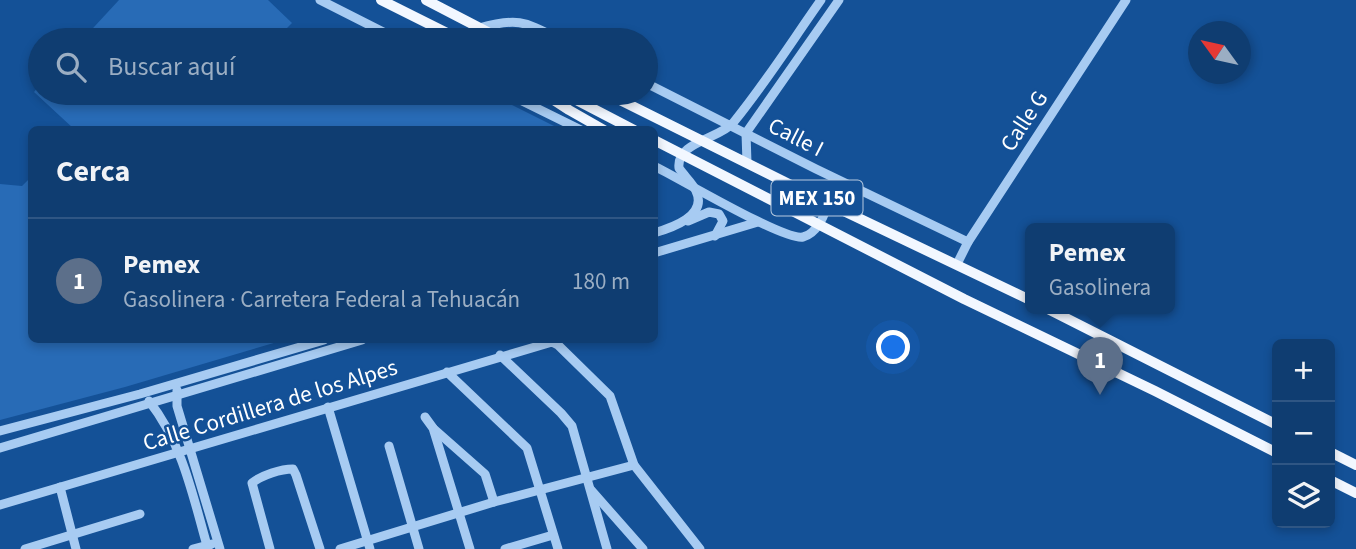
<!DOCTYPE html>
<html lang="es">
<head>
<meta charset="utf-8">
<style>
	:root { --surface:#0f3d71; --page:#184476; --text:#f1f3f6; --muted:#9baec3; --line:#2f5684; --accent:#ffd068 }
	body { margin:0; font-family:"Source Sans 3",sans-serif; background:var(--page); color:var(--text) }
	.controls { position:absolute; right:21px; bottom:21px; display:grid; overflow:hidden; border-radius:10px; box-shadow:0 4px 10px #0003 }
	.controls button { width:63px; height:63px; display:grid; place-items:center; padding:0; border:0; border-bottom:2px solid var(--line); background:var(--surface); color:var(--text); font:35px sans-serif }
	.compass { position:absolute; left:1188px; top:21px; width:63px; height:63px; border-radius:50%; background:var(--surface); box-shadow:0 4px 10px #0003; rotate:303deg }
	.you { position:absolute; left:894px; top:348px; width:24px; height:24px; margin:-18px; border:5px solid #fff; border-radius:50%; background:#1a73e8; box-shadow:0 0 0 10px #1a73e833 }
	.badge { display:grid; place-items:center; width:46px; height:46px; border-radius:50%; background:var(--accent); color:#fff; font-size:23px; font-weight:700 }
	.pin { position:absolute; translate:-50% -58px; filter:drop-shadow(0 2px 4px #0008) }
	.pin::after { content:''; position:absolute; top:37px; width:24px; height:21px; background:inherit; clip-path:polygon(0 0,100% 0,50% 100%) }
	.popup { position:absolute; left:1025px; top:223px; width:150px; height:91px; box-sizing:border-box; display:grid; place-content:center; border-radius:10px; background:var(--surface); filter:drop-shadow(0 2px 5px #0005); font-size:23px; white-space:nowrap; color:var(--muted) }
	.popup b { font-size:26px; color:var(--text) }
	.popup::after { content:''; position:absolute; left:50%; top:100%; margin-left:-14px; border:14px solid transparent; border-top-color:var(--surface) }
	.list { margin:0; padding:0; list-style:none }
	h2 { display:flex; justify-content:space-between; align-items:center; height:91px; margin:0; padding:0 28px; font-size:30px }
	h2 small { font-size:23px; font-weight:400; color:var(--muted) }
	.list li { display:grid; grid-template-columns:46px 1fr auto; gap:21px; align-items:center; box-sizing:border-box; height:126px; padding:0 28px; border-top:2px solid var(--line) }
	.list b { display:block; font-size:26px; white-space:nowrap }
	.list p { margin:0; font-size:23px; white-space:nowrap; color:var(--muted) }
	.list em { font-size:23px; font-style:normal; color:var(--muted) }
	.icon { flex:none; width:38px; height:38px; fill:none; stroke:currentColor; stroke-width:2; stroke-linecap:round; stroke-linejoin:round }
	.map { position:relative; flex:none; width:1356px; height:549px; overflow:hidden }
	.search { position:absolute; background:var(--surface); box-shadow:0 4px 10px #0003; left:28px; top:28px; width:630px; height:77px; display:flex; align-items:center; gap:18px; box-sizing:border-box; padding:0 24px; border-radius:38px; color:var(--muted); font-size:26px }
	.panel { position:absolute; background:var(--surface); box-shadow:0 4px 10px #0003; left:28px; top:126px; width:630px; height:217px; border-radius:10px }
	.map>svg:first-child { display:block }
</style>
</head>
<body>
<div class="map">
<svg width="1356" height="549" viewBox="0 0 1356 549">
	<rect width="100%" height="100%" fill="#145197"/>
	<g fill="#286bb6">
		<path d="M119,0H268L292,23L275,40H82Z"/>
		<path d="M376,36L385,40H306L309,39Z"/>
		<path d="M40,85V93H488L560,129H74L34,92Z"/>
		<path d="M31,177L32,340H284L125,387L0,420V184L22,186Z"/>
	</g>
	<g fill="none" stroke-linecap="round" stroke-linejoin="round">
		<g stroke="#a7cbf2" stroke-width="9">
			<path d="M320,0L399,40"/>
			<path d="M479,28C519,17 525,22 561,40"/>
			<path d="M646,83L816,169L968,242"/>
			<path d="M506,93L581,130"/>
			<path d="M747,163L746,133L839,0"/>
			<path d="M654,166C679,178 784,241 803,237C816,234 826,215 827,203"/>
			<path d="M688,221L709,212L719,214L723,221L715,236"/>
			<path d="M654,233C671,228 708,216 696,191C692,182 684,176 679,168C676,142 719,139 733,123C765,84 792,41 821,0"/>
			<path d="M654,253L758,222"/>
			<path d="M957,264L968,242L1126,0"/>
			<path d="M500,355L561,413L572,426L607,549"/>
			<path d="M447,372L527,448L558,549"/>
			<path d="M177,390V406L220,549"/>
			<path d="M149,401C183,444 193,497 208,549"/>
			<path d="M328,407L370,549"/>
			<path d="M425,417L433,428L470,549"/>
			<path d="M434,429L485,474L494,502"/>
			<path d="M0,431L140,394L324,340"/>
			<path d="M389,446L419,549"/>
			<path d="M0,448L362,340"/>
			<path d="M60,487L76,549"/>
			<path d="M591,490L643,549"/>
			<path d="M0,505L552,342L558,345L610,396L634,465L700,549"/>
			<path d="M25,549L140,514"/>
			<path d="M193,549L212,544"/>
			<path d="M270,549L252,483C262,475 281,469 293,469L296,475L320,549"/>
			<path d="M340,549L494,502L634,465"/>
			<path d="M505,549L553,535"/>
		</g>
		<g stroke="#f2f7ff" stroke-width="10">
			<path d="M381,0L461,40"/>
			<path d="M426,0L503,40"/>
			<path d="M543,93L569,110L604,130"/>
			<path d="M563,93L634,130"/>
			<path d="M606,93L827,203L1030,300"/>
			<path d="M654,140L964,299L1155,391L1277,453"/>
			<path d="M1048,309L1277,425"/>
			<path d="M1330,452L1356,465"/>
			<path d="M1330,480L1356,493"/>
		</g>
	</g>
	<g text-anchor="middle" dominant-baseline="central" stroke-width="5" stroke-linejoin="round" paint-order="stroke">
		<rect fill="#145197" stroke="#b8cbe0" stroke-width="2" x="771.5" y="180.5" width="91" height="35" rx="5"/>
		<g font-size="21" font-weight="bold" fill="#fff">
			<text x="817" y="198">MEX 150</text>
		</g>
		<g font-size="23" fill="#fff" stroke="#145197">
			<text transform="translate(1024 121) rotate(-57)">Calle G</text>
			<text transform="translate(796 137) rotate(27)">Calle I</text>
			<text transform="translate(270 405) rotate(-17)">Calle Cordillera de los Alpes</text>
		</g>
	</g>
</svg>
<div class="controls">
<button>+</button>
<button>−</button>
<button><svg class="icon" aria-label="layers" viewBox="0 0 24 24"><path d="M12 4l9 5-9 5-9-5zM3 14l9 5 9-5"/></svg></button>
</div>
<svg class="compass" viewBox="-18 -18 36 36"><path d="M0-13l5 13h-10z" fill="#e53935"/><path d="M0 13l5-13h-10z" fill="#9baec3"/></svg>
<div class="you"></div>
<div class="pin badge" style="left:1100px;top:395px;background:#5c6f8a">1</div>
<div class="popup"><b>Pemex</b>Gasolinera</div>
<div class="search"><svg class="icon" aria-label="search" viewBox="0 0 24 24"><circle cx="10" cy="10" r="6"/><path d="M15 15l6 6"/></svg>Buscar aquí</div>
<section class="panel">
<h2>Cerca<small></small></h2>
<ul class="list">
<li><span class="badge" style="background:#5c6f8a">1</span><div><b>Pemex</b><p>Gasolinera · Carretera Federal a Tehuacán</p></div><em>180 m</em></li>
</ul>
</section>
</div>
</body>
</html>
